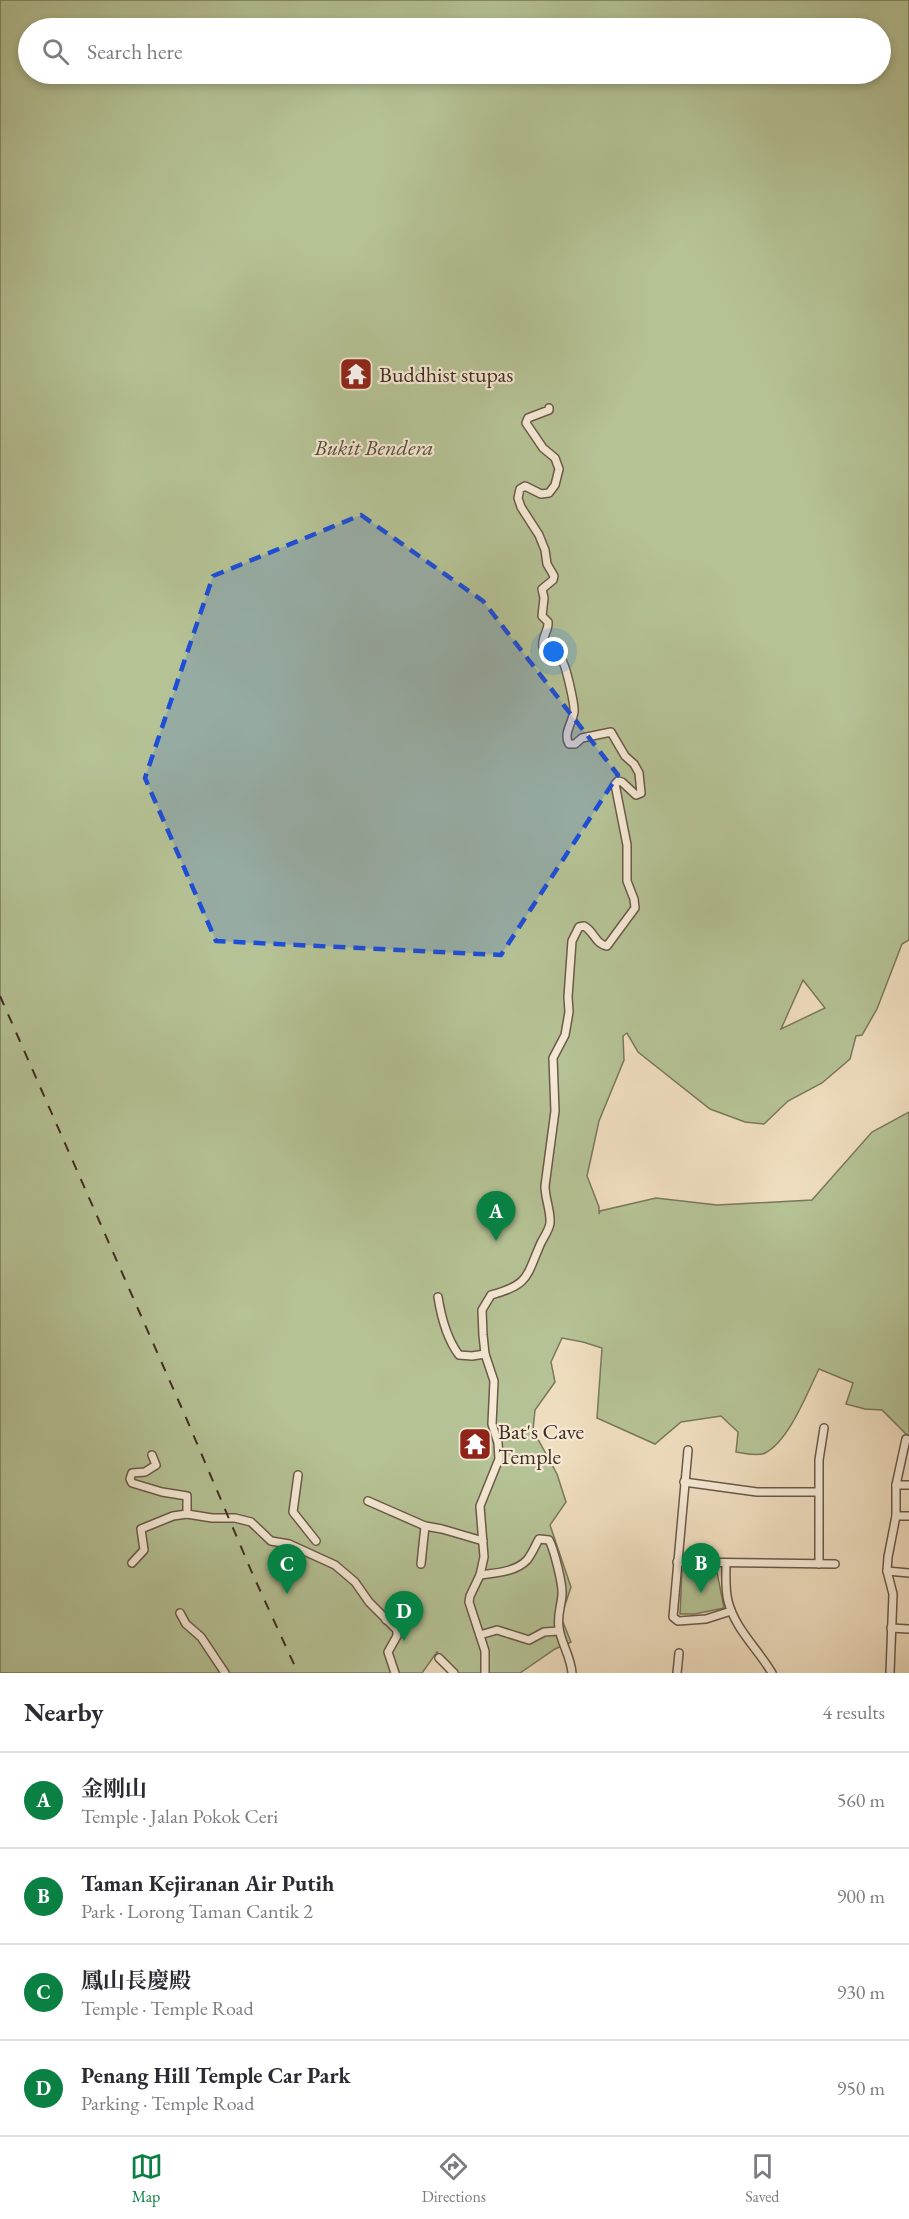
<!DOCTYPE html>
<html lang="en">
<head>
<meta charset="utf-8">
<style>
	:root { --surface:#fff; --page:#f2f2f3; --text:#2b2b33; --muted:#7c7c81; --line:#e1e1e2; --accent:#0b8043 }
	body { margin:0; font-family:"EB Garamond","Noto Serif SC",serif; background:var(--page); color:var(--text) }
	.you { position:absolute; left:554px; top:652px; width:21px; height:21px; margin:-15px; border:4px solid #fff; border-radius:50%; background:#1a73e8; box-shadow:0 0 0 9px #1a73e833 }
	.badge { display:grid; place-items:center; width:39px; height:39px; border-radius:50%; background:var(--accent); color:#fff; font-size:20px; font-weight:700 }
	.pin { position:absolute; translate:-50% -50px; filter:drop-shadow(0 2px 3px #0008) }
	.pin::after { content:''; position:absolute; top:32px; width:21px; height:18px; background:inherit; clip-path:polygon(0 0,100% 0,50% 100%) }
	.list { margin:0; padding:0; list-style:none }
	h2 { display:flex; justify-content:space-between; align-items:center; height:78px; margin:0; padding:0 24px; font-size:26px }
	h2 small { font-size:20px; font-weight:400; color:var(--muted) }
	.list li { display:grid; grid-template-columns:39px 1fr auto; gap:18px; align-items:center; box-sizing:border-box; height:96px; padding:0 24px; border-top:2px solid var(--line) }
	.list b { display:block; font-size:22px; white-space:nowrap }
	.list p { margin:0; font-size:20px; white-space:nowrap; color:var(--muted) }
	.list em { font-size:20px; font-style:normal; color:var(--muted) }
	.icon { flex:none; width:33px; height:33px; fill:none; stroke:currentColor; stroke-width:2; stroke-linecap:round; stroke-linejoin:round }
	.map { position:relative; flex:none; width:909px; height:1673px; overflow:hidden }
	.search { position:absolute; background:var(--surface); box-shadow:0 3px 9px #0003; left:18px; right:18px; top:18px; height:66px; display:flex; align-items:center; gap:15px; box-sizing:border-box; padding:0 21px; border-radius:33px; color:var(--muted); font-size:22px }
	.sheet { height:462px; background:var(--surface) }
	nav { display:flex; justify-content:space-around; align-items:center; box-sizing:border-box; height:84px; border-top:2px solid var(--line); background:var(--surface); font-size:16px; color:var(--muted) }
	nav a { display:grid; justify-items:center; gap:3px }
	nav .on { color:var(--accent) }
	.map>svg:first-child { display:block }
</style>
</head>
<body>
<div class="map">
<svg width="909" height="1673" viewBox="0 0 909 1673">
	<rect width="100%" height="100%" fill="#efddbf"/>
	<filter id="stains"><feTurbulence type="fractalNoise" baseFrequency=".00333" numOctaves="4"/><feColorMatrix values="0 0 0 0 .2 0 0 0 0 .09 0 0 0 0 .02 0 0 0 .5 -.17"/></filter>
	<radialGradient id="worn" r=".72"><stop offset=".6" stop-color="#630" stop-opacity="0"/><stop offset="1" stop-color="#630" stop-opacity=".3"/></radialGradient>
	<g fill="#b5c295" stroke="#7a785c" stroke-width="1.5" fill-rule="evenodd">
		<path d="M0,0H909V940L902,944L877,1009L862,1035L856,1036L850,1059L822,1083L788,1101L764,1124L745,1122L710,1109L638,1052L627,1033L623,1036L624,1060L599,1121L587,1176L599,1207V1214L600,1211L656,1198L717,1205L812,1200L872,1132L909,1112V1437L882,1410L865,1409L846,1404L853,1383L819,1369C807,1393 789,1441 765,1453C757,1457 745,1453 736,1452L738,1432L721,1416L681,1422L655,1444L597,1418L602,1348L583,1342L562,1338L551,1362L555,1382L535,1410L533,1430L557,1474L566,1502L550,1525L571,1587L561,1617L571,1642L555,1649L520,1673H457L437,1652L422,1673H0ZM28,28H880V74H28ZM803,980L825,1008L781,1029Z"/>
		<path d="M682,1570H712L717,1572L724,1608L695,1614H680Z"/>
	</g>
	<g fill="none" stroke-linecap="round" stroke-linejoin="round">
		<defs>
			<g id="minor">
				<path d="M438,1297C441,1316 447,1339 459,1355L472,1356L485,1354"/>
				<path d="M688,1450L673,1617L678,1621L706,1619L731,1611"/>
				<path d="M152,1455L156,1465L145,1472L132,1473L130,1479L132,1483L162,1492L187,1496V1514"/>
				<path d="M298,1475L293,1512L316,1541"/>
				<path d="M684,1482L757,1492H818"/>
				<path d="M896,1485H909"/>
				<path d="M368,1501L425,1526L442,1529L483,1541"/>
				<path d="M896,1516H909"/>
				<path d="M677,1562L835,1564"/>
				<path d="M132,1563L144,1550L141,1529L173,1516L187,1514L212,1518H235L251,1522L271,1541L289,1544L335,1565L355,1582L369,1602L397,1630V1636L388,1652L395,1673"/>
				<path d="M726,1563C726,1576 725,1589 728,1601C735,1629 758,1649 772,1673"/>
				<path d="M421,1564L425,1526"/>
				<path d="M819,1564V1460L824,1428"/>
				<path d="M887,1571L909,1573"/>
				<path d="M480,1575C495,1573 516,1572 527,1560C532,1554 535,1546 539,1539L549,1540C554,1549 563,1585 562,1595C561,1608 557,1614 559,1628C561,1643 571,1657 572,1673"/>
				<path d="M180,1613L186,1624L201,1637L225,1673"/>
				<path d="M386,1620L391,1611L400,1601"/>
				<path d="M891,1628L909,1629"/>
				<path d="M480,1635L497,1630L529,1640L544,1632L559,1631"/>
				<path d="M439,1658L454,1673"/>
				<path d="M485,1673V1651L469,1602L470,1596L480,1575L484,1557L480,1506L499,1459L498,1443L492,1424L494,1381L485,1354L483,1335L482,1310L491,1295C528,1285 526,1278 540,1245C543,1238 549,1231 550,1223C551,1211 545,1199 545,1186L555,1111L553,1058L565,1035L569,1012L568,997L572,941L579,927L584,926C594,931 595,944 607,946L635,908L634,899L627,881V845L615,784L618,781L622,782L636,795L641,793L639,773L634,764L625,756L611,732L582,738L575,744H569C563,734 572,723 574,712C575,706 566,665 562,661C557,655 548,652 543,647C541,637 549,631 548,622L542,616L544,598L542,589L553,580L554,576L547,564L545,550L539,535L521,507L518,498L520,489L525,486L541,494L549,493L555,485L559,469L555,458L543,448L526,423L528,418L549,410V408"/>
				<path d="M677,1673L679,1653"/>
				<path d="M890,1673L893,1594L887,1571L888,1557L896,1516V1485L906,1439"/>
			</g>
		</defs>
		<use href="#minor" stroke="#6c5949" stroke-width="10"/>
		<use href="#minor" stroke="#f5e9d5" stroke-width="7"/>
		<path stroke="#402d22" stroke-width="2" stroke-dasharray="10 10" stroke-linecap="butt" d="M0,996L187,1420L253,1575L298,1673"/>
	</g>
	<path fill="#1d4ed8" fill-opacity="0.2" stroke="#1d4ed8" stroke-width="4.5" stroke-dasharray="12 8" stroke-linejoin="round" d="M361,515L483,601L618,775L501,955L216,941L145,778L213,576Z"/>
	<defs>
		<symbol id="temple-square" viewBox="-11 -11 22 22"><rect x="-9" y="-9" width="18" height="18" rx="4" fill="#8f2418" stroke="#f5e9d5"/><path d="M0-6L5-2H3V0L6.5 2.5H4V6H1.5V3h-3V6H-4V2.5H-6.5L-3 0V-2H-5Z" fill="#fff"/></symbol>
	</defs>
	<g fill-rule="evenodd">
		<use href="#temple-square" x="337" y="355" width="38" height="38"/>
		<use href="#temple-square" x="456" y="1425" width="38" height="38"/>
	</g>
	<g text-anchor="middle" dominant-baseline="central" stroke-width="4.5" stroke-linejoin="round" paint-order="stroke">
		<g font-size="22" fill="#402d22" stroke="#f5e9d5" text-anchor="start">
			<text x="379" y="374">Buddhist stupas</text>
			<text x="498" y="1431">Bat's Cave<tspan x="498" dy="25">Temple</tspan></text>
		</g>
		<g font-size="22" font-style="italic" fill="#574b39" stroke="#f5e9d5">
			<text x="374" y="447">Bukit Bendera</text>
		</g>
	</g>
	<rect width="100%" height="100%" filter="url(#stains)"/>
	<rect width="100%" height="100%" fill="url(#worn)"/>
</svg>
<div class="you"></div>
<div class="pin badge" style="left:496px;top:1241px">A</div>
<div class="pin badge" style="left:701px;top:1593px">B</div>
<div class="pin badge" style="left:287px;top:1594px">C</div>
<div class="pin badge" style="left:404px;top:1641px">D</div>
<div class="search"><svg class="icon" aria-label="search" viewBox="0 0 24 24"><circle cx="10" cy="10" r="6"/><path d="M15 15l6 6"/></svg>Search here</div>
</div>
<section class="sheet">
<h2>Nearby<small>4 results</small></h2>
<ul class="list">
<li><span class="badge">A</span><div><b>金刚山</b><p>Temple · Jalan Pokok Ceri</p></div><em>560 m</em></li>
<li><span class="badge">B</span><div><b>Taman Kejiranan Air Putih</b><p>Park · Lorong Taman Cantik 2</p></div><em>900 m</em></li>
<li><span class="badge">C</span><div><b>鳳山長慶殿</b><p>Temple · Temple Road</p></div><em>930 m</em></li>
<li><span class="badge">D</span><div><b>Penang Hill Temple Car Park</b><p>Parking · Temple Road</p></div><em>950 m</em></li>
</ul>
</section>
<nav>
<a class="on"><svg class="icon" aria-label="map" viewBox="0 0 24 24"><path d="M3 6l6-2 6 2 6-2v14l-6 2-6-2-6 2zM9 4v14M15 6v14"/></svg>Map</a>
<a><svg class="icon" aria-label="directions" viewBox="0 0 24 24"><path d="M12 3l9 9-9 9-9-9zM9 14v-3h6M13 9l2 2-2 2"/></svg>Directions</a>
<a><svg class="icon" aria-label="saved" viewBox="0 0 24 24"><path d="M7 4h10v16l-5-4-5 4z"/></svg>Saved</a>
</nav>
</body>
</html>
